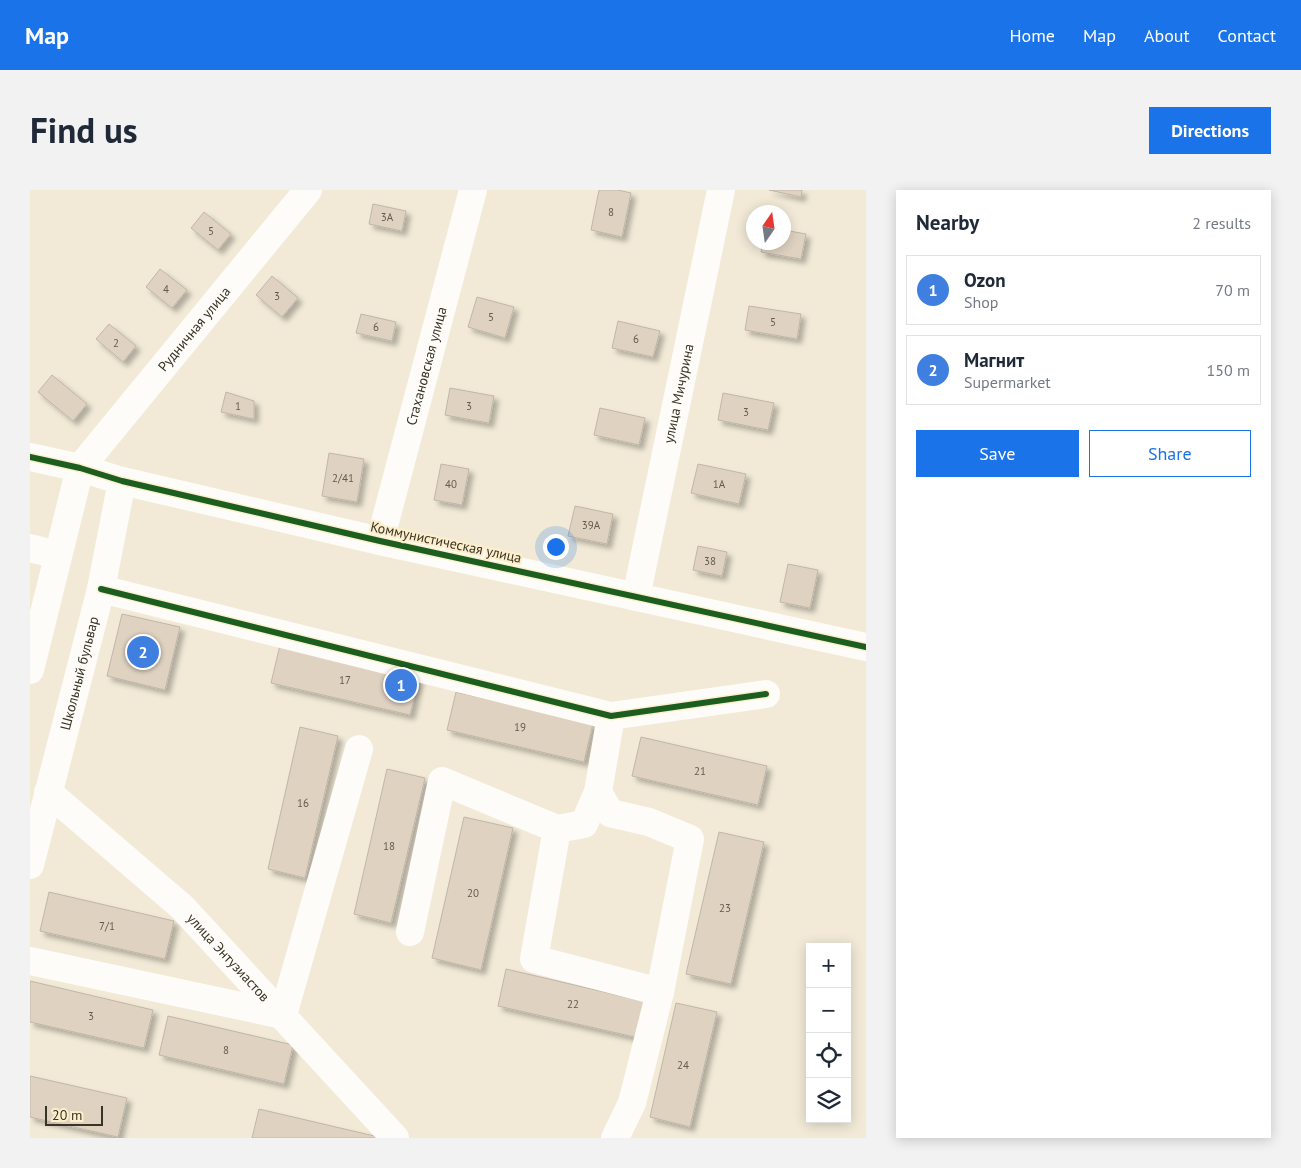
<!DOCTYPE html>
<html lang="en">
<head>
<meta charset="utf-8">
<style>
	:root { --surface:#fff; --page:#f2f2f3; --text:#1f2937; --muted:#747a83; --line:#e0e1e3; --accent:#1a73e8 }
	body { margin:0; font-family:"PT Sans",sans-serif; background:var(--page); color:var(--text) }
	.controls { position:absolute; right:15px; bottom:15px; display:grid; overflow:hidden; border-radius:0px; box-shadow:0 2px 12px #0003 }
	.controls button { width:45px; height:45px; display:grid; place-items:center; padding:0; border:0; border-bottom:1px solid var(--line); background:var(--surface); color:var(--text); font:25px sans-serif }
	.compass { position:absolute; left:716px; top:15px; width:45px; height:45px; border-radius:50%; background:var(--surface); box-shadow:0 2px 12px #0003; rotate:13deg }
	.scale { position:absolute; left:15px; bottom:12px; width:58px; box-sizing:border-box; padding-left:5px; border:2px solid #393426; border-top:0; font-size:14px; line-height:18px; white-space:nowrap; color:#393426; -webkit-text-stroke:4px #fdefcc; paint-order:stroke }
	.you { position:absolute; left:525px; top:356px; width:18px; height:18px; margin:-12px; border:4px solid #fff; border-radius:50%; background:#1a73e8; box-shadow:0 0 0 8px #1a73e833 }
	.badge { display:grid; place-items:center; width:32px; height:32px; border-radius:50%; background:var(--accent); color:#fff; font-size:16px; font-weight:700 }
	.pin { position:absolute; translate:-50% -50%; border:2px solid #fff; box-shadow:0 1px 5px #0006 }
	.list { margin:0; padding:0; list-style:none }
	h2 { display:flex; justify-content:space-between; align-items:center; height:65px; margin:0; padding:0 20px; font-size:21px }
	h2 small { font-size:16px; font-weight:400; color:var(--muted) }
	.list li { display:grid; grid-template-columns:32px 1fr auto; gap:15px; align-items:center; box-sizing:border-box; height:70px; margin:0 10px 10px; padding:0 10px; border:1px solid var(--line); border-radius:0px }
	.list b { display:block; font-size:19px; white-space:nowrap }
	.list p { margin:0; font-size:16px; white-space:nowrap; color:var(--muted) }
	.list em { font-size:16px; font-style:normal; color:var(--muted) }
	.actions { display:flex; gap:10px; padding:15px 20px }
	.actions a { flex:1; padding:11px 0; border:1px solid var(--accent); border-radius:0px; text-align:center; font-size:18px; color:var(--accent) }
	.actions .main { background:var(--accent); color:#fff }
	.icon { flex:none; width:28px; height:28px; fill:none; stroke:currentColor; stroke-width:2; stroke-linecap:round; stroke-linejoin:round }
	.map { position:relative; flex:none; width:836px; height:948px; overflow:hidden; border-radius:0px }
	header { display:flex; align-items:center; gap:30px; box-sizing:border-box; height:70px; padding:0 25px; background:var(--accent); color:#fff }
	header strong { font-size:24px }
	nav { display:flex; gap:28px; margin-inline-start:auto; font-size:18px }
	.intro { display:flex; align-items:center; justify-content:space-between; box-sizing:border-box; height:120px; padding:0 30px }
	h1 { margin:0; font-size:35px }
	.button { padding:12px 22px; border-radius:0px; background:var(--accent); color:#fff; font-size:18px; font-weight:700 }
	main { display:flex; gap:30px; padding:0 30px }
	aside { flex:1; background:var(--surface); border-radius:0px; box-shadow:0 2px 12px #0003 }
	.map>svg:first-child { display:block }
</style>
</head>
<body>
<header>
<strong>Map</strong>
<nav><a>Home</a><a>Map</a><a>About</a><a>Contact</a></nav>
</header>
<div class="intro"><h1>Find us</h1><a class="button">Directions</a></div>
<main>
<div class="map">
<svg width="836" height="948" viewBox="0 0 836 948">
	<defs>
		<filter id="shadow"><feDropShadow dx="4.5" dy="4.5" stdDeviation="2.5" flood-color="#0004"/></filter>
	</defs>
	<rect width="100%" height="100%" fill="#f2ead7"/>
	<g fill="#dfd2c1" stroke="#bfb6a9" filter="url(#shadow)">
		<path d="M569,0H588L601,3L592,47L561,40Z"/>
		<path d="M739,0H772L771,7Z"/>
		<path d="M343,14L376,21L372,41L339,34Z"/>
		<path d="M174,22L201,44L188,60L161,38Z"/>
		<path d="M754,40L776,44L771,69L731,62L733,52H754Z"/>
		<path d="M130,79L157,100L142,118L116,97Z"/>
		<path d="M242,86L268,108L252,127L226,105Z"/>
		<path d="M447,107L484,117L475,148L438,137Z"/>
		<path d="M719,116L771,124L767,149L715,140Z"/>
		<path d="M331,124L366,132L362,151L326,143Z"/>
		<path d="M588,131L630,141L623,167L582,158Z"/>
		<path d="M79,134L106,156L93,172L66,149Z"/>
		<path d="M22,185L57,214L43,231L8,202Z"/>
		<path d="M420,198L464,206L459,233L415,225Z"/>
		<path d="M196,202L224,211V229L191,222Z"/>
		<path d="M693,203L744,213L738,240L688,230Z"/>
		<path d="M570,218L615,228L609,255L564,245Z"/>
		<path d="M299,263L334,269L327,312L292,306Z"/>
		<path d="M411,274L439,279L432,315L404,310Z"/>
		<path d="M668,274L716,284L709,314L661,303Z"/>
		<path d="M545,316L583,324L577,354L538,346Z"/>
		<path d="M668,356L697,362L692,386L663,380Z"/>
		<path d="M758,374L788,380L780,418L750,412Z"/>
		<path d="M92,424L150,437L135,500L77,486Z"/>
		<path d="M250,455L389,488L380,525L241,493Z"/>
		<path d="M426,502L563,533L554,572L417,540Z"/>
		<path d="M270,537L308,546L275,688L238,679Z"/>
		<path d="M611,547L737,576L728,615L602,586Z"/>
		<path d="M357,579L395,588L361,733L324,724Z"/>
		<path d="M434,627L483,638L451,780L402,768Z"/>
		<path d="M689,642L734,652L701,794L656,784Z"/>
		<path d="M19,702L144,731L135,769L10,741Z"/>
		<path d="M476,779L617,812L609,848L468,816Z"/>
		<path d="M0,791L123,820L114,858L0,832Z"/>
		<path d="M646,813L687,822L660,937L620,927Z"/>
		<path d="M138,826L263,855L254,894L129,865Z"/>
		<path d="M0,886L97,908L88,947L0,927Z"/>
		<path d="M229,919L353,948H222Z"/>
	</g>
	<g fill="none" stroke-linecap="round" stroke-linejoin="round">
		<g stroke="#fdfcf9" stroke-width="28">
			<path d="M0,267L50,278L92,291L350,351L836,457"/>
			<path id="s1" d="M350,351L443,0"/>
			<path d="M0,358L28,365"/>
			<path d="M71,399L581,526L736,504"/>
			<path id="s2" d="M606,407L691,0"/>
			<path id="s3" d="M0,480L50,278L278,0"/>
			<path d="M581,526L568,602L580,623L619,632L660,649L630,802L602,913L585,948"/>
			<path id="s4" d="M18,602L152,717L365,948"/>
			<path d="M527,639L504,769L630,802"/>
			<path id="s5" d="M0,675L71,399L92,291"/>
			<path d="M380,742L412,591L527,639L554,634L568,602"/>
			<path d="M0,771L253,825L329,559"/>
		</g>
		<defs>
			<g id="cycleway">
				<path d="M0,267L50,278L92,291L350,351L836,457"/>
				<path d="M71,399L581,526L736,504"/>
			</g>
		</defs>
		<use href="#cycleway" stroke="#fdefcc" stroke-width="9"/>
		<use href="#cycleway" stroke="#1b5e20" stroke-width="6"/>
	</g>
	<g text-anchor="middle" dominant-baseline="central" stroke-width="4.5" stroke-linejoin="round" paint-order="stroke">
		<g font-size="11" fill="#625c4d">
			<text x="581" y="22">8</text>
			<text x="357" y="27">3А</text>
			<text x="181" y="41">5</text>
			<text x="136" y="99">4</text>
			<text x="247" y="106">3</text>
			<text x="461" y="127">5</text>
			<text x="743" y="132">5</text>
			<text x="346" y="137">6</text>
			<text x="606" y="149">6</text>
			<text x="86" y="153">2</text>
			<text x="208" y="216">1</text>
			<text x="439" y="216">3</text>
			<text x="716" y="222">3</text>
			<text x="313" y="288">2/41</text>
			<text x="421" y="294">40</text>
			<text x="689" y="294">1А</text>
			<text x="561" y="335">39А</text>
			<text x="680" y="371">38</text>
			<text x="315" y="490">17</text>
			<text x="490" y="537">19</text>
			<text x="670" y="581">21</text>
			<text x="273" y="613">16</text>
			<text x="359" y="656">18</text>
			<text x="443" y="703">20</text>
			<text x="695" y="718">23</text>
			<text x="77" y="736">7/1</text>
			<text x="543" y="814">22</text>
			<text x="61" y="826">3</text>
			<text x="196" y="860">8</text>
			<text x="653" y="875">24</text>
		</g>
		<g font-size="14" fill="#393426" stroke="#fdefcc">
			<text stroke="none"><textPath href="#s3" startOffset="388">Рудничная улица</textPath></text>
			<text stroke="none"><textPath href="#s1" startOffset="181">Стахановская улица</textPath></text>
			<text stroke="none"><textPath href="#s2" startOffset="208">улица Мичурина</textPath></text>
			<text transform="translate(416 352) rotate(12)">Коммунистическая улица</text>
			<text stroke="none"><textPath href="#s5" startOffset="198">Школьный бульвар</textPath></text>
			<text stroke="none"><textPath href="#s4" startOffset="245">улица Энтузиастов</textPath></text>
		</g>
	</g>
</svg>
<div class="controls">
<button>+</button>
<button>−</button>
<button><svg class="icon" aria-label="locate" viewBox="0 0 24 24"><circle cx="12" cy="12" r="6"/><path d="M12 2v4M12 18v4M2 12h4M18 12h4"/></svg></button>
<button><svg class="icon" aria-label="layers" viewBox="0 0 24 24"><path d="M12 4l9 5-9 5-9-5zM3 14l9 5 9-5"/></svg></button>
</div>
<svg class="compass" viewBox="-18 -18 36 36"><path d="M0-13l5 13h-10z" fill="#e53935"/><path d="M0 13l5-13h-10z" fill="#747a83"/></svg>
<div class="scale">20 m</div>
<div class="you"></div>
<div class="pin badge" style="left:371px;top:495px;background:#3f7fe0">1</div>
<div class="pin badge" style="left:113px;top:462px;background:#3f7fe0">2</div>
</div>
<aside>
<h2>Nearby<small>2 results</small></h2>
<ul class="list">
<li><span class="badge" style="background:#3f7fe0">1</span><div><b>Ozon</b><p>Shop</p></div><em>70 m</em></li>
<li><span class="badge" style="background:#3f7fe0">2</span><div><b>Магнит</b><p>Supermarket</p></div><em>150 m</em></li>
</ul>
<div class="actions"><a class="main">Save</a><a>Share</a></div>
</aside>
</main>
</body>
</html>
